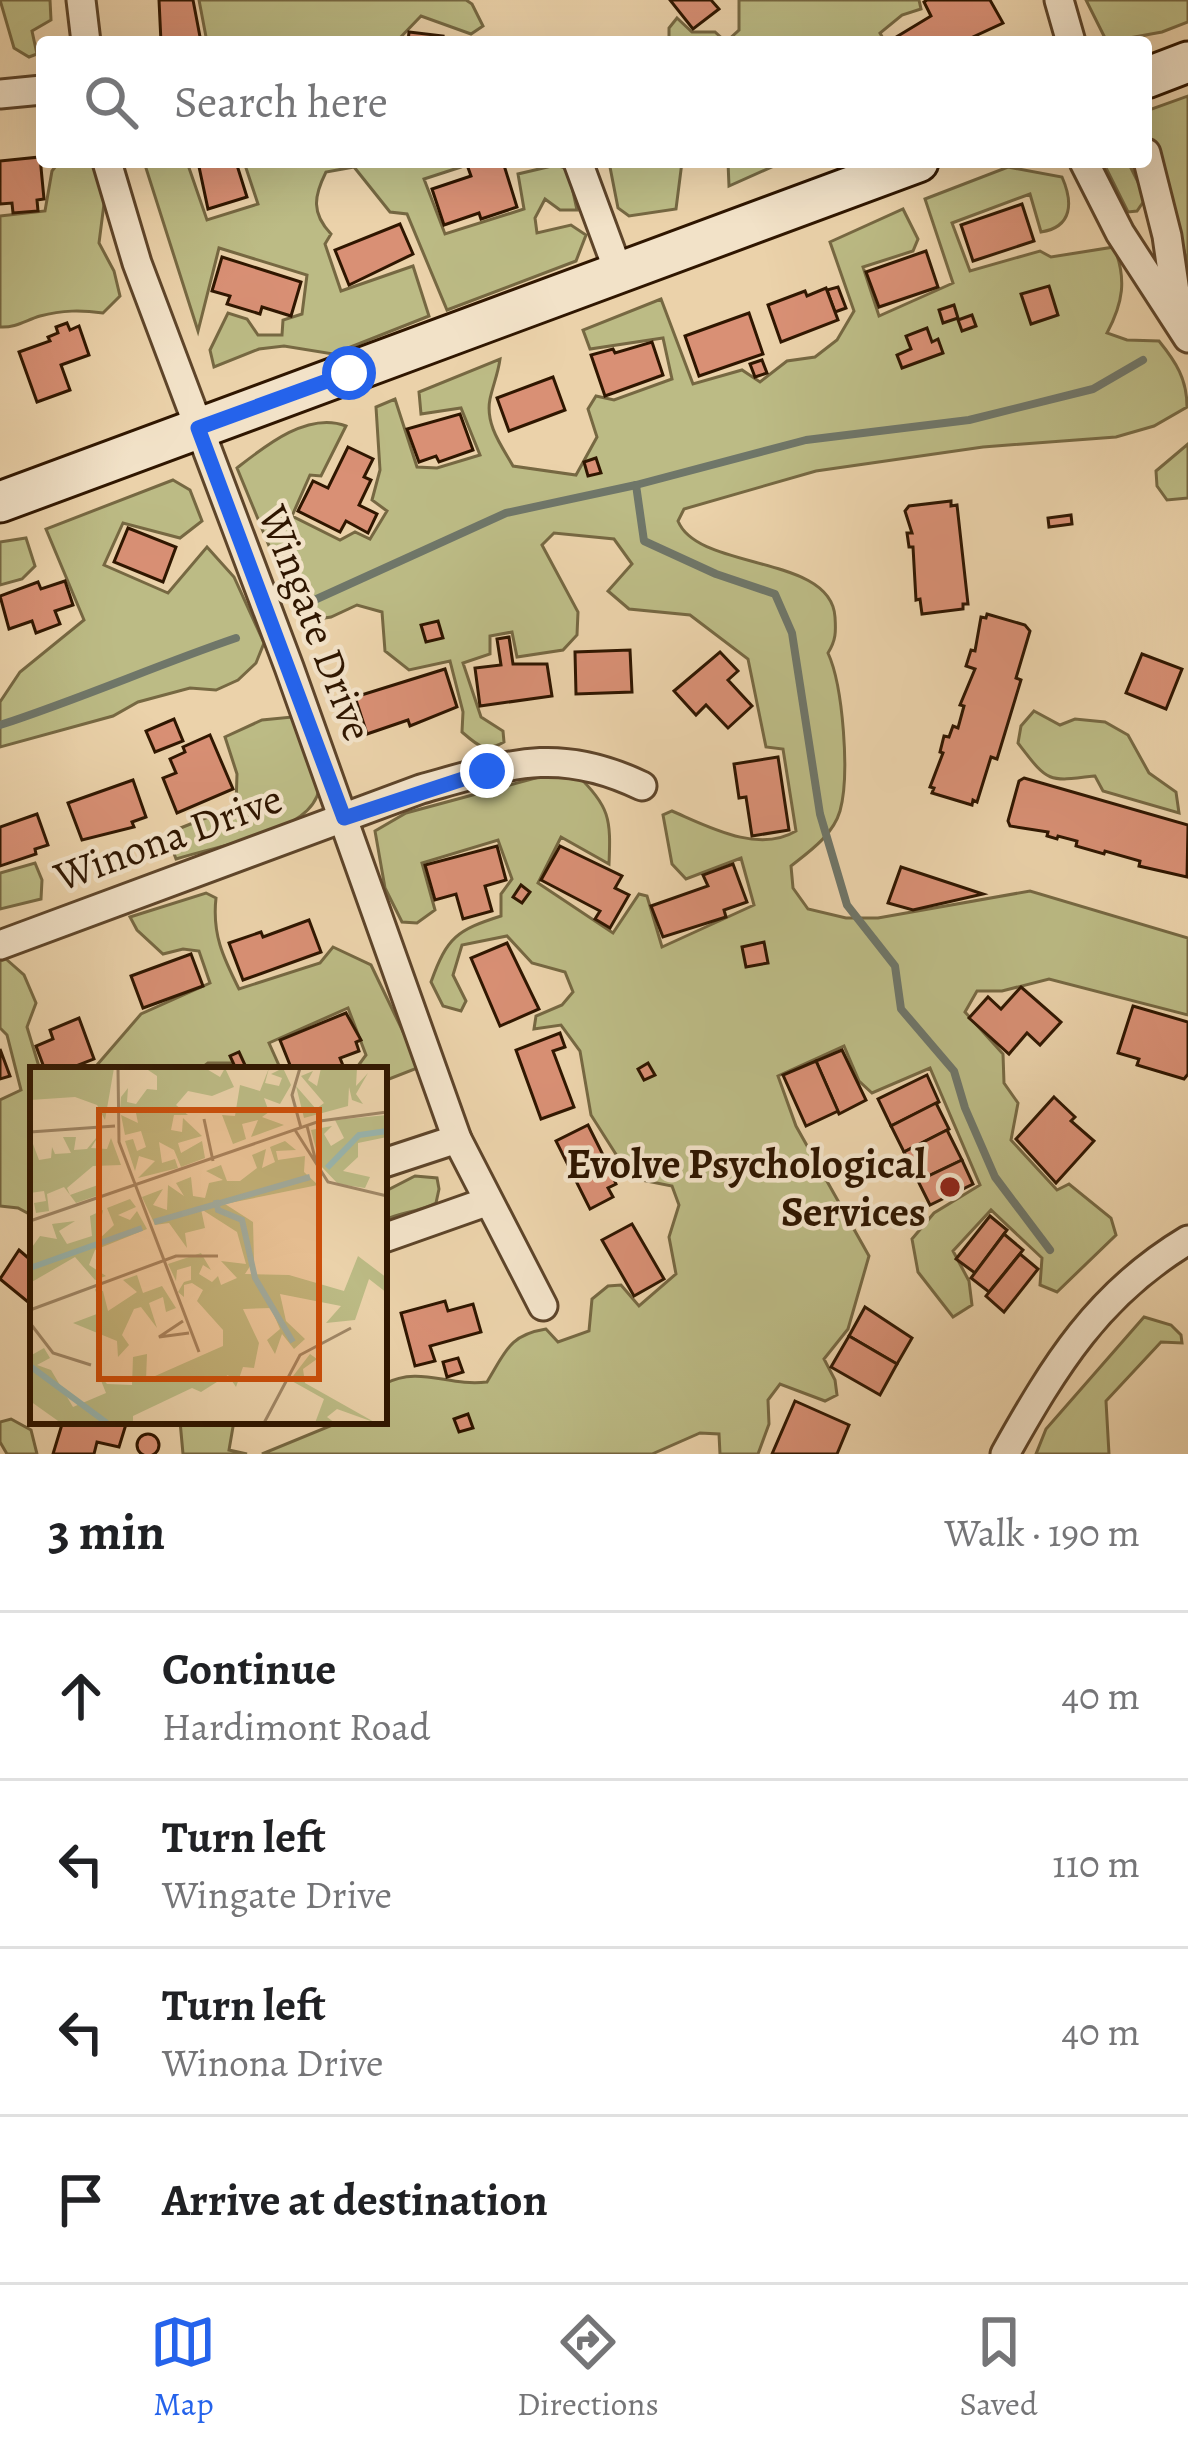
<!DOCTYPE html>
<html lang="en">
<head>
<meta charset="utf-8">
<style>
	:root { --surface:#fff; --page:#f6f6f6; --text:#202124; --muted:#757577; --line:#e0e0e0; --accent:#2563eb }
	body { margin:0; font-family:Alegreya,serif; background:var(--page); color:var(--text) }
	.stop { position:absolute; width:36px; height:36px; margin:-27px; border:9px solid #2563eb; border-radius:50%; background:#fff }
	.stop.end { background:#2563eb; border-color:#fff; box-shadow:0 3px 12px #0008 }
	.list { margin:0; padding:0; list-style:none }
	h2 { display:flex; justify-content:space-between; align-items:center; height:156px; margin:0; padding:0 48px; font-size:51px }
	h2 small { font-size:39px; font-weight:400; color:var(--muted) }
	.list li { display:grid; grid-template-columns:78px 1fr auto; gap:36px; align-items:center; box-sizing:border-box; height:168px; padding:0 48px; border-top:3px solid var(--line) }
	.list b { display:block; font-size:45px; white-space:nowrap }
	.list p { margin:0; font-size:39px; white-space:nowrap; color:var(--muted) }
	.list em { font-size:39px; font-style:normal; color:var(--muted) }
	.icon { flex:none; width:66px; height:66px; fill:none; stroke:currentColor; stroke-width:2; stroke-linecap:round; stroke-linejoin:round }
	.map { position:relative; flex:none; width:1188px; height:1454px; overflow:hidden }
	.search { position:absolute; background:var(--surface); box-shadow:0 12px 48px #0002; left:36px; right:36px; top:36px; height:132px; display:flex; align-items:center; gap:30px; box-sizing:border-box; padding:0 42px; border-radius:12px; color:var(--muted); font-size:45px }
	.sheet { height:828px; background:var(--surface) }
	nav { display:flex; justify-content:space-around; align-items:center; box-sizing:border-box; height:168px; border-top:3px solid var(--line); background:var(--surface); font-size:33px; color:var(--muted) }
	nav a { display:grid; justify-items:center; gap:6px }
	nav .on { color:var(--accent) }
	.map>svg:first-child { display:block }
</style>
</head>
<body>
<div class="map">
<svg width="1188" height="1454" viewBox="0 0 1188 1454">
	<rect width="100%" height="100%" fill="#ebd2aa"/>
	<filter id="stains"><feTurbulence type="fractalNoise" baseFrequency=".00167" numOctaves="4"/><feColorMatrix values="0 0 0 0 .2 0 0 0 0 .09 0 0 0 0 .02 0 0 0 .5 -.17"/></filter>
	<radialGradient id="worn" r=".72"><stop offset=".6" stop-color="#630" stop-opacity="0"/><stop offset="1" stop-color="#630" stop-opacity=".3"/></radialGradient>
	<g fill="#bcbb85" stroke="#766842" stroke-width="3">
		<path d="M0,0H50L51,20L32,31L37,54L29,57L14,48Z"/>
		<path d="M199,0H466L472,4L483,26L471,34L421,16L396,42H207Z"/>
		<path d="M739,0H919L921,9L902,15L880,33L885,42H726L739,30Z"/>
		<path d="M1086,0H1188V22L1162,32L1107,42Z"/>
		<path d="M677,18L692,32H715L726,42H669V28Z"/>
		<path d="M1188,96V268L1169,186L1146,133V111Z"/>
		<path d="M59,162L96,165L105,196L99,243L114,271L120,296L103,313C81,310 63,310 40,316C26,320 16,328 0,327V216L45,211L52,171Z"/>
		<path d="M153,162H187L207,220L258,204L244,162H462L461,167L424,179L445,234L524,209L518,174L556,165L568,169L577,210H560L545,199L535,218L537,233L571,225L586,235L576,261L447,310L407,214L390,212L354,167L326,172C314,196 311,213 331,234L325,244L341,291L413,266L429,316L333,354L284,346L259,349L214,367L210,350L228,313L247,319L258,335H282L283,320L302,314L307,275L219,248L198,331L145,165Z"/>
		<path d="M609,162H682L676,209L629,216L618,208Z"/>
		<path d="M728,162H783L729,186Z"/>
		<path d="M1103,162H1128L1146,198L1137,211L1128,212Z"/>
		<path d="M1008,167L1062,177C1073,202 1073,227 1041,232L1030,194L952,223L970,271L1040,251L1051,257L1114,247C1127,279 1123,303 1107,333L1127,340L1159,341C1176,362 1187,379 1187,407L1154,426L1116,437L983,447L816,471L684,509L678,521C698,571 831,554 835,617C836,632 836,640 828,653C843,686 850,775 840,811C833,835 810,851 791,866L793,888L808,909L846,918H878L1030,891L1188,938V1015L1049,979L1002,991H977L965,1012L1003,1054L1004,1083L1018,1103L1011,1140L1057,1190L1069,1184L1111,1218L1116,1235L1057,1292L1040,1285L1042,1258L991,1210L953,1251L969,1281L972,1305L953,1317L918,1272L912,1239L934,1213L980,1185L930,1068L872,1093L859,1081L844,1046L778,1076L796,1126L869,1256L848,1329L824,1359L835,1380L837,1395L825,1401L780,1384L768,1400L769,1424L758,1454H720L719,1434L700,1433L652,1454H262L342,1421H384V1384C420,1365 448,1387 487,1382C506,1351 509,1335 546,1329L558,1342L589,1331L592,1299L608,1286L621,1285L639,1306L676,1274L669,1237L679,1205L672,1186L631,1178L591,1115L580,1051L561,1025L534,1029L536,1016L562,1005L573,992L565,972L532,963L507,936L462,945L453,975L466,1001L461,1011L443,1006L431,982C447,937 457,930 501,916V894L512,879L498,840L422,863L435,910L417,923L402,922L385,888L375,831L406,813L554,773L576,774C610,806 611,819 609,864L561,837L538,883L613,933L639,894L647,896L662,947L754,905L741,858L686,879L672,864L663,815L672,811C707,826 758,854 796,831L783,749L766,747L748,659L690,615L629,609L608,591L632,564L614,539L554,533L542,545L578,612L577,635L563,650L517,657L512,632L490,636V654L463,663L481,717L503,731L504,742C485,753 478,746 462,732L463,712L450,661L409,670L385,651L382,612L357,605L331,617L305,621L286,587L237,468C265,446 308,411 346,426L321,476L310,475L292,516L340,540L355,532L370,539L387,511L372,500L380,470L376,407L395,399L417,467L437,468L480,455L461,408L421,414L419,392L500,359C498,374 493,385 490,399C485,424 501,445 513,466L576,475L597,437L588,409L596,396L614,400L672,379L663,338L590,349L583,330L661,299L693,384L742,370L760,382L787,361L815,357L837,340L854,311L830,242L903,209L918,239L913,251L863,267L879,316L953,283L925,199Z"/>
		<path d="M1188,444V498L1167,500L1157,486L1156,471Z"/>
		<path d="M173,480L190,490L202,521L180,538L123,523L104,565L168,593L207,547L234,577L264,643L256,663L238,680L216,690L190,688L138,702L113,716L0,747V702L20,672L84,620L46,529Z"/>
		<path d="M26,538L35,566L22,579L0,585V542Z"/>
		<path d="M1034,711L1060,725L1075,719L1105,722L1128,735L1149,773L1176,792L1179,813L1103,791L1095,776C1046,782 1048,782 1018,743L1021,726Z"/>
		<path d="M292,717C375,827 256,834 176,859L172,848L178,829L236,806L237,774L225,737L262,720Z"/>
		<path d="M35,863L42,880L41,899L0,909V873Z"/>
		<path d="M206,893L216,898C212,934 223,957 239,989L320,963L333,947L371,965L420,1067L384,1081V1070H355L366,1055L348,1008L269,1043L281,1070H234L231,1063H208L199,1070H86L97,1065L141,1014L210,983L199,951L183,949L163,954L137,930L130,917Z"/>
		<path d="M6,959L24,975L36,1003L27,1027L40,1070H33V1216L18,1208L0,1206V1100L21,1090L7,1035L0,1028V961Z"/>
		<path d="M415,1176L437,1178L439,1189L436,1203C418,1212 402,1212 384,1220V1192Z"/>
		<path d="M1144,1317L1171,1325L1181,1335L1182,1343L1161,1342L1106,1401L1109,1454H1036L1046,1429Z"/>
		<path d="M11,1419L31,1430L37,1454H7L0,1442V1422Z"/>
		<path d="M180,1421H234L229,1450L247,1454H183Z"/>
	</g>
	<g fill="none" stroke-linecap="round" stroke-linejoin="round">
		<g stroke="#6f7669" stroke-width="8">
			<path d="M636,485L644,541L716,574L775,594L792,633L820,814L847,905L895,966L901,1009L954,1071L965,1108L995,1177L1050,1250"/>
			<path d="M299,607L506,513L636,485L806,440L969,420L1093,389L1143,360"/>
			<path d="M0,725C80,699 157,665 236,638"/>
		</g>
	</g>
	<g fill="#d99075" stroke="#2f1600" stroke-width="3">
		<path d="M159,0H193L201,42H161Z"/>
		<path d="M670,0H711L719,9L693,29Z"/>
		<path d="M927,0H990L1003,23L962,42H888L931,16L924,2Z"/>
		<path d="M409,32L443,36L442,42H408Z"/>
		<path d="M40,157L44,199L37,200L38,211L13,213L12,203L0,204V161Z"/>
		<path d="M198,162H236L247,197L208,209Z"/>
		<path d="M466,162H503L517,207L481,219L479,213L444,225L432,189L471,176Z"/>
		<path d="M1022,204L1034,241L973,261L961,225Z"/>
		<path d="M400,224L413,254L349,285L335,250Z"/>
		<path d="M926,251L938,287L879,307L866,272Z"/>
		<path d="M222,257L301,282L291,316L262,307L260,314L227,304L230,296L212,291Z"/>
		<path d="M1049,286L1058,315L1031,324L1021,294Z"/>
		<path d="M838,287L846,308L835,312L827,290Z"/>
		<path d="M826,288L838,320L781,342L768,305L805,291L807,296Z"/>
		<path d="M954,305L958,318L943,323L939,310Z"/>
		<path d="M749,313L763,354L699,376L685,336Z"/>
		<path d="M972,315L976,326L962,331L958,320Z"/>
		<path d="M67,323L70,330L79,326L89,355L61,365L70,390L37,402L19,352L50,341L48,337L58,333L56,327Z"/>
		<path d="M927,328L932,342L938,339L943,353L902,368L897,355L911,349L906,336Z"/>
		<path d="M652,342L663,375L605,396L591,355L613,349L615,353Z"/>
		<path d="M762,360L767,373L755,377L750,364Z"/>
		<path d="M553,377L565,410L509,431L497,398Z"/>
		<path d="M460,414L473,450L439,462L436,456L419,462L407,429Z"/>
		<path d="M348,447L373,459L364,477L371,480L359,505L377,514L368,533L346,521L340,532L298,511L313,481L328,488Z"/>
		<path d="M596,458L601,473L588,476L584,462Z"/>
		<path d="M951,501V506L957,505L968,604H963V609L922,614L920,599L916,600L913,547H909L907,533H912L905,511L909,506Z"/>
		<path d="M1071,515L1072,524L1049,527L1048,518Z"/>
		<path d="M128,528L176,547L163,582L114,562Z"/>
		<path d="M65,581L73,605L55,611L60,624L36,633L32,621L9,629L0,596L38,582L41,589Z"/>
		<path d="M987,614L1025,625L1030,631L1016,678L1021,680L997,759L991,757L977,802L973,800L972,805L932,793L934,788L930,787L943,753L940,752L944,736L949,737L953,726L958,728L964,706L960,705L975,669L966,666L971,650L975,651L981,617L986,618Z"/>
		<path d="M438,621L443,638L426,642L421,625Z"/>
		<path d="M509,637L513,664H547L552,696L480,706L475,668L501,665L497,639Z"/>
		<path d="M630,650L632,692L576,694L575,652Z"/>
		<path d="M720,652L738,671L728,680L752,706L728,728L706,705L696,715L674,691Z"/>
		<path d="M1142,654L1182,669L1166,709L1126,693Z"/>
		<path d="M445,669L457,707L410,726L408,720L367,734L355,697Z"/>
		<path d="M174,719L183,741L155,752L146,731Z"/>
		<path d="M210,735L233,789L177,813L163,778L176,773L170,759L185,752L183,747Z"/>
		<path d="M778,757L789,830L752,836L746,797L739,798L734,764Z"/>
		<path d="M1024,778L1188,825L1187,877L1139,866L1140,861L1105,851L1104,854L1076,846L1077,841L1058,836L1057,839L1047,836L1048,832L1010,826L1008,821L1019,781Z"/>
		<path d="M133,780L146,817L132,822L134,827L82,840L68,803Z"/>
		<path d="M37,814L48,845L35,849L36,854L0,866V827Z"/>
		<path d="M497,846L506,880L485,886L492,911L463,919L456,894L435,900L425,865Z"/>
		<path d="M560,846L622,876L615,888L629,895L610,928L595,919L600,911L541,880Z"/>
		<path d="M733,864L747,902L724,910L726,917L663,937L651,906L708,886L703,875Z"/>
		<path d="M901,867L983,894L913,910L888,903Z"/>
		<path d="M521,885L530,892L522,903L513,897Z"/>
		<path d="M309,920L321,952L243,980L229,943L261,932L263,937Z"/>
		<path d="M764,942L768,963L746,967L742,947Z"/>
		<path d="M507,943L539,1009L500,1026L471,958Z"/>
		<path d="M191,954L203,986L143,1008L131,976Z"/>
		<path d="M1021,987L1061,1022L1040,1045L1027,1033L1009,1054L969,1018L988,997L1001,1009Z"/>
		<path d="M1133,1006L1188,1022V1074L1184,1079L1137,1065L1139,1059L1118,1053Z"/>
		<path d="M346,1013L361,1040L356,1042L359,1051L340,1058L344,1068L292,1070L280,1040Z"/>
		<path d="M79,1018L94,1059L66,1070H45L36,1046L53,1039L50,1030Z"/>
		<path d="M560,1033L565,1047L553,1051L574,1107L541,1119L516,1050Z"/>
		<path d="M0,1049L10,1076L0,1079Z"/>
		<path d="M842,1050L866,1100L839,1114L816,1061Z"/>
		<path d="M239,1052L245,1065L236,1069L230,1056Z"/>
		<path d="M816,1061L838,1111L806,1126L783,1075Z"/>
		<path d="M648,1063L655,1075L644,1080L638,1069Z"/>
		<path d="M927,1075L939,1102L891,1126L878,1099Z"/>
		<path d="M1054,1097L1075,1117L1071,1121L1094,1141L1056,1183L1016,1139Z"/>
		<path d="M936,1103L949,1129L904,1152L891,1126Z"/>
		<path d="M588,1125L607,1163L615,1159L619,1168L611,1172L616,1184L608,1188L613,1197L590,1209L556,1141Z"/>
		<path d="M947,1130L962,1160L918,1181L904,1152Z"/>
		<path d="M962,1160L973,1184L930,1205L918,1181Z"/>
		<path d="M990,1216L1007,1230L975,1273L956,1259Z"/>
		<path d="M632,1224L664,1279L634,1296L602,1240Z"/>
		<path d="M1004,1234L1023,1250L989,1292L971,1278Z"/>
		<path d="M19,1250L33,1262V1306L0,1279Z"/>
		<path d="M1020,1254L1038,1269L1004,1312L986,1296Z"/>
		<path d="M445,1301L448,1311L473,1304L481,1332L430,1346L435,1361L415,1366L401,1313Z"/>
		<path d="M865,1307L912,1338L897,1364L849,1336Z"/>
		<path d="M849,1336L897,1364L880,1395L831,1367Z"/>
		<path d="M458,1358L463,1372L447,1377L443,1362Z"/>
		<path d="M795,1401L849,1425L837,1454H772Z"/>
		<path d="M468,1414L473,1428L459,1432L454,1419Z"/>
		<path d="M63,1421H127L119,1447L97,1442L94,1454H53Z"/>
		<circle cx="148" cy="1445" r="11"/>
	</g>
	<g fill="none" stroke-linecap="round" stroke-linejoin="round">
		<defs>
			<g id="street">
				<path d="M81,0L86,42"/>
				<path d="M1059,0L1071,42"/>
				<path d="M0,94L42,90"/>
				<path d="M1146,153L1167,236L1178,313"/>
				<path d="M107,162L137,263L289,667L457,1139L543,1306"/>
				<path d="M578,162L619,273"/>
				<path d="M1084,162L1120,233L1188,338"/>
				<path d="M0,945L421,789C507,765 557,745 642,786"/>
				<path d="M384,1163L457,1139"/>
				<path d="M384,1238L486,1202"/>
				<path d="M1005,1454C1055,1365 1098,1294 1188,1240"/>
			</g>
			<g id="secondary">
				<path d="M1146,78L1188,62"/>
				<path d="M0,502L918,162"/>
			</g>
		</defs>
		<use href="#street" stroke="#5e452a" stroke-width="33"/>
		<use href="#secondary" stroke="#2f1600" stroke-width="45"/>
		<use href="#street" stroke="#f2e2c8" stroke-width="27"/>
		<use href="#secondary" stroke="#f2e2c8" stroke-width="39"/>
	</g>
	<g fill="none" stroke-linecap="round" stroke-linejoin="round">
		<path stroke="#2563eb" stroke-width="15" d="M349,373L198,428L344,818L487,771"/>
	</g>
	<circle fill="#8f2418" stroke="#f2e2c8" stroke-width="4.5" cx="950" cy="1187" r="12"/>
	<g text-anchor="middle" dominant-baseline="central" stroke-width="9" stroke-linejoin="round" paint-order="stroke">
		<g font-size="42" fill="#2f1600" stroke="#f2e2c8">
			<text transform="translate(316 623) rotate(69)">Wingate Drive</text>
			<text transform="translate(168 837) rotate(-20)">Winona Drive</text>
		</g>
		<g font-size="42" font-weight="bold" fill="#2f1600" stroke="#f2e2c8" text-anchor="end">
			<text x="926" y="1163">Evolve Psychological<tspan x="926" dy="48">Services</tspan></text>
		</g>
	</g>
	<g transform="translate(30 1067)">
		<rect width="357" height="357" fill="#ebd2aa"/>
		<path d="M0,1H84L75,53L67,38L45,30L0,33ZM115,1H175L190,10L195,1L204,20L182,29L158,24L146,38L158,48H144L141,63L152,65L153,51L172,69L148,76L151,86L172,74L175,91L151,100L144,83L129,75L132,96L145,92L148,101L108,111L125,94L109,89L105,104L95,74L103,72L107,84L116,80L111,64L95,68L91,48L108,56L105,41L90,43L91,30L98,21L97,35L106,37L117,22L127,23V9ZM239,1L235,16L249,19L252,11L241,7L253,1L261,18L250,37L234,31L239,45L232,50L254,58L221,70L228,53L212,57L216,72L203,77L192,48L205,49L210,18L230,24ZM291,1H327L326,19L338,6L326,27L333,37L322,33L319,20L318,39L274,51L266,19L286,42L294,36L271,9L283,4L278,13L287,19ZM357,48V70L328,76V90L313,104L340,110L335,121L308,117L290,98L281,63L302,59L294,67L301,79L314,71L305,53ZM71,65L61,81L77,82L81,71L91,98L63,99L37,121L40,128L68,118L72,127L46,136L34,120L17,127L19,144L6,146L4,136L16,134L14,124L0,126V69L9,93L21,91L22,80L25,87L41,86L33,70H46L44,83L57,82ZM255,74L266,83L246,84L248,93L275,89L274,105L288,118L195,137L223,155L224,193L215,207L259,208L314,224L328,189L357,211V226L339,212L325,253L296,256L311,239L250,227L256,254L275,272L264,282L252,267L245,287L237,273L250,262L241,241L213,242L229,276L224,301L213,300L206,320L198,308L171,325L162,321L103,349V356H31L0,334V289L14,281L20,291L7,298L21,303L43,340L76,326L68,306L77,317L102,318L103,290L117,287L116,313L193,279V263L167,234L173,223L162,216L154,218V230L148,225L154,215L161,213V199L147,203L146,214L138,197L171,186L181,203L173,198L169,207L182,215L188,209L191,218L207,211L191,194L216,197L207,165L171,142L175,161L155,166L157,181L139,156L125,158L112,130L133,122L123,138L137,143L138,118L154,129L146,116L161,110L163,129L175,131L179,116L193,113L176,104L191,98L197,114H210L227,101L222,88L236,82L232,101L245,95L240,80ZM100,132L106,140L88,148L100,153L107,144L117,162L65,183L59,198L76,209L65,213L45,190L0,216V183L10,169L27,172L22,157L45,154L29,164L37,177L62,169L60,149L73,143L67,174L84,158L77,141ZM107,208L113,226L132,219L146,241L136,245L133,230L119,236L127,261L111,240L104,242L92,268L99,278L88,290L87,274L43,256L72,245L65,222L73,224L78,244L107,225L93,213ZM280,287L287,292L273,302L275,316L346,356L307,342L297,350L305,356H285L294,332L260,313Z" fill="#bcbb85"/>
		<path fill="none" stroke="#99b6af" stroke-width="6" d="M297,101L329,68L357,64M186,133L188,143L212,153L225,211L263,275M124,155L280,110M0,201L112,161M0,299L77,356"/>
		<path fill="none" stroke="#a08766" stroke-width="3" d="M88,1L89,75L169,285M270,1L262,28L271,61M174,52L183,94M277,59L286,95M265,63L298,115L357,129M0,65L85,59M0,154L290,54L357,45M0,243L146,189H188M153,254L129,270L159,266M0,256L23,286L61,298M234,356L270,288L321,261"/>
		<path fill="#cc4f0a" fill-opacity="0.15" stroke="#cc4f0a" stroke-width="6" d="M69,43H289V312H69Z"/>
		<rect width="357" height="357" fill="none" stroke="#2f1600" stroke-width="6"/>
	</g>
	<rect width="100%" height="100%" filter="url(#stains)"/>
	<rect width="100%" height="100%" fill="url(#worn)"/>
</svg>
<div class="stop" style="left:349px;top:373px"></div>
<div class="stop end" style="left:487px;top:771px"></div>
<div class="search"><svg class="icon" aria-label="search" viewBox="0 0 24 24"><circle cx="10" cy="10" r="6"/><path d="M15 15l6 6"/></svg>Search here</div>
</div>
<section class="sheet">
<h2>3 min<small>Walk · 190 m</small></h2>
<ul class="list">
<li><svg class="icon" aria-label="ahead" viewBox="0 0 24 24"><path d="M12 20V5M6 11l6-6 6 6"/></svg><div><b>Continue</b><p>Hardimont Road</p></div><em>40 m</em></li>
<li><svg class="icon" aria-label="left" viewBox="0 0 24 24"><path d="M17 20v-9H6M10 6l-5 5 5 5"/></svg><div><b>Turn left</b><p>Wingate Drive</p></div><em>110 m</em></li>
<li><svg class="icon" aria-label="left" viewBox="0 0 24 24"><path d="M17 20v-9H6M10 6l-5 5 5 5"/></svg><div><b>Turn left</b><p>Winona Drive</p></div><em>40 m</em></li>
<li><svg class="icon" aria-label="arrive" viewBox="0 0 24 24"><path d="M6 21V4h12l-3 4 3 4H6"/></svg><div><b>Arrive at destination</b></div></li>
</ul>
</section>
<nav>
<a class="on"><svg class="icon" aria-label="map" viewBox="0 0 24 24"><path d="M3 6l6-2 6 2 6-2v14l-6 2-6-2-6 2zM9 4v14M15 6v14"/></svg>Map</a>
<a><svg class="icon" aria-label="directions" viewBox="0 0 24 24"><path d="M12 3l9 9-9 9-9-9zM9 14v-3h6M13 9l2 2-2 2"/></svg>Directions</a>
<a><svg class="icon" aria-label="saved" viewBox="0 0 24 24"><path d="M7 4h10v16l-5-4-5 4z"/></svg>Saved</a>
</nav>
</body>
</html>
